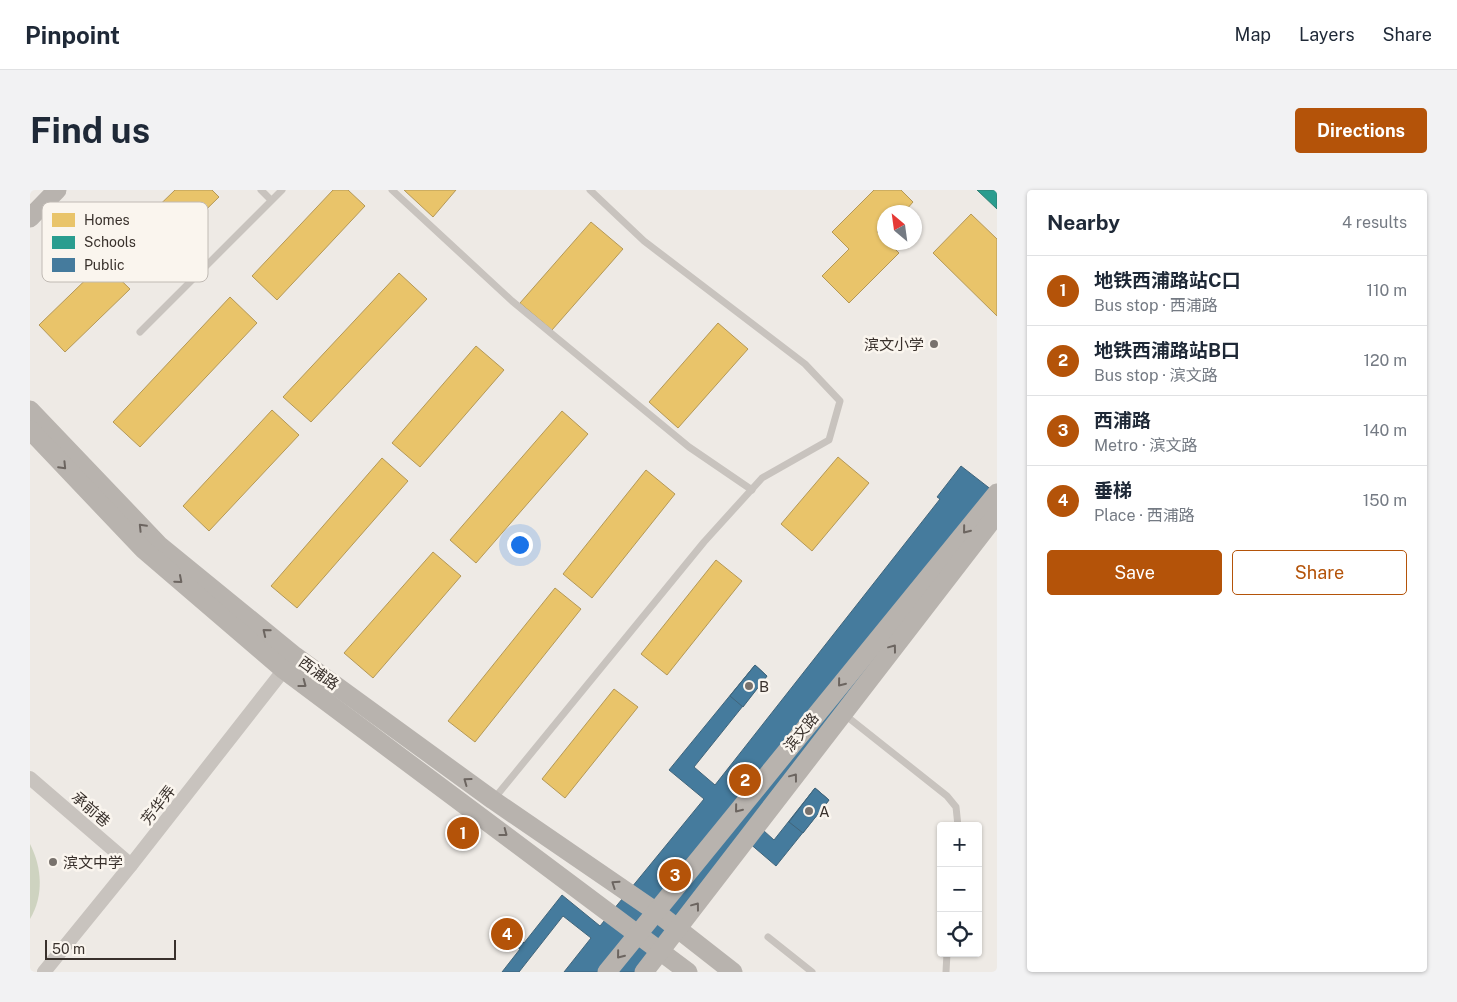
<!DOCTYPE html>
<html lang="en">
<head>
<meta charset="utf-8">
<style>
	:root { --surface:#fff; --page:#f2f2f3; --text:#1f2937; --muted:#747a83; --line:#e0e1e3; --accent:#b45309 }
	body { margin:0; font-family:"Public Sans","Noto Sans SC",sans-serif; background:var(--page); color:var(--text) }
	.controls { position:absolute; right:15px; bottom:15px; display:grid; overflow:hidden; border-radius:5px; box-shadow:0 1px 4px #0004 }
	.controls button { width:45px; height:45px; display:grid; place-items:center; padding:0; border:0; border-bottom:1px solid var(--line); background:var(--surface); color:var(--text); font:25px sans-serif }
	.compass { position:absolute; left:847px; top:15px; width:45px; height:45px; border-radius:50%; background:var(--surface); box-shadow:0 1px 4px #0004; rotate:331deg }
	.scale { position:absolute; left:15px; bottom:12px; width:131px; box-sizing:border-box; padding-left:5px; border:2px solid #39312c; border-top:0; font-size:14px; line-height:18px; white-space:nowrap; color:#39312c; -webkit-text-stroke:4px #faf5ee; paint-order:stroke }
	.you { position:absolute; left:489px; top:354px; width:18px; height:18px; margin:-12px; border:4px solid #fff; border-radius:50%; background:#1a73e8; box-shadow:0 0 0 8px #1a73e833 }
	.badge { display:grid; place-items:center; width:32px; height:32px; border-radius:50%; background:var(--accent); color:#fff; font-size:16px; font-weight:700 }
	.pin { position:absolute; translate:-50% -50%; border:2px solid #fff; box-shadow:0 1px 5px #0006 }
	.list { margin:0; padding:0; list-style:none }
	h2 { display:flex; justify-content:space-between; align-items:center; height:65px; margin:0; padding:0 20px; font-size:21px }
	h2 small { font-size:16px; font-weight:400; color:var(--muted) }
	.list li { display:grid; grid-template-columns:32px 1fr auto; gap:15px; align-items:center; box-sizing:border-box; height:70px; padding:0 20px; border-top:1px solid var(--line) }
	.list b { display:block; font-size:19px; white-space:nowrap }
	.list p { margin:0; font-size:16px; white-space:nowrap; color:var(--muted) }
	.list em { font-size:16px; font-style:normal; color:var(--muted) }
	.actions { display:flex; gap:10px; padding:15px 20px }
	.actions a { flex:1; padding:11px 0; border:1px solid var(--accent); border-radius:5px; text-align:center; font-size:18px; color:var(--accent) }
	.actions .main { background:var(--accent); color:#fff }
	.icon { flex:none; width:28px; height:28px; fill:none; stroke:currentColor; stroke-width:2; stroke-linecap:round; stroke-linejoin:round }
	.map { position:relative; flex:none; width:967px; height:782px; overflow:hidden; border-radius:5px }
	header { display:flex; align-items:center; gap:30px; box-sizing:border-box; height:70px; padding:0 25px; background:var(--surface); border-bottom:1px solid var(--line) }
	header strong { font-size:24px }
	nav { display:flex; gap:28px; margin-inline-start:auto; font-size:18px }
	.intro { display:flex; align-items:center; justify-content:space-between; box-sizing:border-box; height:120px; padding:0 30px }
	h1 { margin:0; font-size:35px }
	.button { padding:12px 22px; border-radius:5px; background:var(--accent); color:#fff; font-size:18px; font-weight:700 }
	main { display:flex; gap:30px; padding:0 30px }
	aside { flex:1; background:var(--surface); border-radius:5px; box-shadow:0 1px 4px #0004 }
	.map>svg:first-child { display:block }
</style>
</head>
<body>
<header>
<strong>Pinpoint</strong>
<nav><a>Map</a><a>Layers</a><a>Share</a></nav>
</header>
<div class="intro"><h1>Find us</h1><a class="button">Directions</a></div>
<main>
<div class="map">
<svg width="967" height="782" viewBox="0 0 967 782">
	<rect width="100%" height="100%" fill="#eeeae5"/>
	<path fill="#ced3c0" d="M0,654C12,677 14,706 0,729Z"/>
	<g fill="#e9c46a" stroke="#b49857">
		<path d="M145,0H182L189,7L102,92L76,67Z"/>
		<path d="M303,0H318L335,16L247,110L222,86Z"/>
		<path d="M374,0H426L403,27Z"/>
		<path d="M844,0H871L883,12L876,20L873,16L866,22H854V34L847,42L854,49V52H858L869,63L819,113L792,86L819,59L802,42Z"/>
		<path d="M941,24L967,49V126L903,63Z"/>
		<path d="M561,32L593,59L522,140L490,113Z"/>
		<path d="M73,73L100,99L35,162L9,135Z"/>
		<path d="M369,83L397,109L281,232L253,207Z"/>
		<path d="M200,107L227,133L110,257L83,232Z"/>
		<path d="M688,133L718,159L648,238L619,212Z"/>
		<path d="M446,156L474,180L390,277L362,253Z"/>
		<path d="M242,220L269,245L179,341L153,316Z"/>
		<path d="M532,221L558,244L446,373L420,350Z"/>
		<path d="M808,267L839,293L782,361L751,334Z"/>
		<path d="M352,268L378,291L267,418L241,396Z"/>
		<path d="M616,280L645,304L562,408L533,384Z"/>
		<path d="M403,362L431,386L343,488L314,463Z"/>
		<path d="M686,370L712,391L637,485L611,464Z"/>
		<path d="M525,398L551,419L445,552L418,531Z"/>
		<path d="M584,499L608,517L535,608L512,589Z"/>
	</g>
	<path fill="#2a9d8f" stroke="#2e7d71" d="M947,0H967V19Z"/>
	<g fill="#457b9d" stroke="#41657b">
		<path d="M931,276L967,304L723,631L744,650L785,598L799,610L746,676L711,646L623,782H534L561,748L533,726L489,782H472L490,759L472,745L477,739L494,753L532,705L570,736L674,609L639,580L725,475L737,486L664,577L685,595L910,309L907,307Z"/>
		<path d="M725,475L737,486L713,517L700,506Z"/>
		<path d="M785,598L799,610L773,643L759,632Z"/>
		<path d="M477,738L483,743L477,750L471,746Z"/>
	</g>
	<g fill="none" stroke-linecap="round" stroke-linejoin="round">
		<g stroke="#c8c3be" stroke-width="7">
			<path d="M231,0L241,10"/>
			<path d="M362,0L482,111L659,257L722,300"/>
			<path d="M110,142L252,0"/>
			<path d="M815,525L917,606L926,617L928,636"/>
			<path d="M463,610L674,352L732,288L799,250L810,211L775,174L614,51L560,0"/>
			<path d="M738,747L782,782"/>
			<path d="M916,782L917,763"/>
		</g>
		<g stroke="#c8c3be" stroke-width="14">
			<path d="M0,588L101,675"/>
			<path d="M14,782L101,675L260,472"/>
		</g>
		<g stroke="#b8b3ae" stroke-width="19">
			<path d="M0,28L27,0"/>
			<path d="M0,220L129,355L265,466L463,610L625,721L703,782"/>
			<path d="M0,240L113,359L254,480L658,782"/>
			<path d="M577,782L967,303"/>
			<path d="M614,782L967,324"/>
		</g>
	</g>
	<defs><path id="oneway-chevron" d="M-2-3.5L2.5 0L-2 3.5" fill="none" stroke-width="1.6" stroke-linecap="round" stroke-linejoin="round" transform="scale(1.25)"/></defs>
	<g stroke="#6c6560">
		<use href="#oneway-chevron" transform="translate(33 276) rotate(46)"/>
		<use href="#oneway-chevron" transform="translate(112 337) rotate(-134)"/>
		<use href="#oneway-chevron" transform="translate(936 340) rotate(129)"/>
		<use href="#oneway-chevron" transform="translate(149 390) rotate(41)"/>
		<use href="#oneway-chevron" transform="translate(236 442) rotate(-141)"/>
		<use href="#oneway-chevron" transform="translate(863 458) rotate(-53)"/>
		<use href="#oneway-chevron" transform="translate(811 493) rotate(129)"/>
		<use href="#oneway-chevron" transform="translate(273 494) rotate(37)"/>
		<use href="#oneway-chevron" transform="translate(764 587) rotate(-53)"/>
		<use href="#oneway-chevron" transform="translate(437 591) rotate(-144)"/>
		<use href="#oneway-chevron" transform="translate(708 619) rotate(129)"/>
		<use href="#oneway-chevron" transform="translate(474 643) rotate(37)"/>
		<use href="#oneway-chevron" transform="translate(585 694) rotate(-146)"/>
		<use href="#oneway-chevron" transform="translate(666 716) rotate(-53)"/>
		<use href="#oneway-chevron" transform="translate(590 765) rotate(129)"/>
	</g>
	<g fill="#78726d" stroke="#faf5ee" stroke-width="2">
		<circle cx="904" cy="154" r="5"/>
		<circle cx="719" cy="496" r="5"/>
		<circle cx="779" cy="621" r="5"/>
		<circle cx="23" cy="672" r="5"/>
	</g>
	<g text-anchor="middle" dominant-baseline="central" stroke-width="5" stroke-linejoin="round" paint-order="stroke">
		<g font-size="15" fill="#39312c" stroke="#faf5ee" text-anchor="start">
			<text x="894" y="154" text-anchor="end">滨文小学</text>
			<text x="729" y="496">B</text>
			<text x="789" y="621">A</text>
			<text x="33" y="672">滨文中学</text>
		</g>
		<g font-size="15" fill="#39312c" stroke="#faf5ee">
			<text transform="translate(289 483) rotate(36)">西浦路</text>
			<text transform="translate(771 542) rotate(-51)">滨文路</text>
			<text transform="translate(128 615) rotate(-52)">芳华弄</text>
			<text transform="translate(61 619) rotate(41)">承前巷</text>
		</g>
	</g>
	<rect x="12" y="12" width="166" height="80" rx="8" fill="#faf5ee" stroke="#c0bab4" stroke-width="1"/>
	<rect x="22" y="23" width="23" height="14" fill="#e9c46a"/>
	<rect x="22" y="46" width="23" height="13" fill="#2a9d8f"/>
	<rect x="22" y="68" width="23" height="14" fill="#457b9d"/>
	<g font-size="14" fill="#39312c">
		<text x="54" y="35">Homes</text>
		<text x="54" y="57">Schools</text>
		<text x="54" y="80">Public</text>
	</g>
</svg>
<div class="controls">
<button>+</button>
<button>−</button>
<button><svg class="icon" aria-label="locate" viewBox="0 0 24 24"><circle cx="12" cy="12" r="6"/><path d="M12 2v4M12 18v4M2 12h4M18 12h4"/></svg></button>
</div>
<svg class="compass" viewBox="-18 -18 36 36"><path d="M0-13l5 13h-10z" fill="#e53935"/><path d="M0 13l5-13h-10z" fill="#747a83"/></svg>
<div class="scale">50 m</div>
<div class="you"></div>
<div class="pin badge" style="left:433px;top:643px">1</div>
<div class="pin badge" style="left:715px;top:590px">2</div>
<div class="pin badge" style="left:645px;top:685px">3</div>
<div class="pin badge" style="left:477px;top:744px">4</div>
</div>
<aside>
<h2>Nearby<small>4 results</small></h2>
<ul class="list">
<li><span class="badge">1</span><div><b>地铁西浦路站C口</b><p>Bus stop · 西浦路</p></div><em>110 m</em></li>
<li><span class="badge">2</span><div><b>地铁西浦路站B口</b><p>Bus stop · 滨文路</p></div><em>120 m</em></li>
<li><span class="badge">3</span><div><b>西浦路</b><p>Metro · 滨文路</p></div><em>140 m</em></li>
<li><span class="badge">4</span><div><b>垂梯</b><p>Place · 西浦路</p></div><em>150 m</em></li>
</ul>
<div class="actions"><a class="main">Save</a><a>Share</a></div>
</aside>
</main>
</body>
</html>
